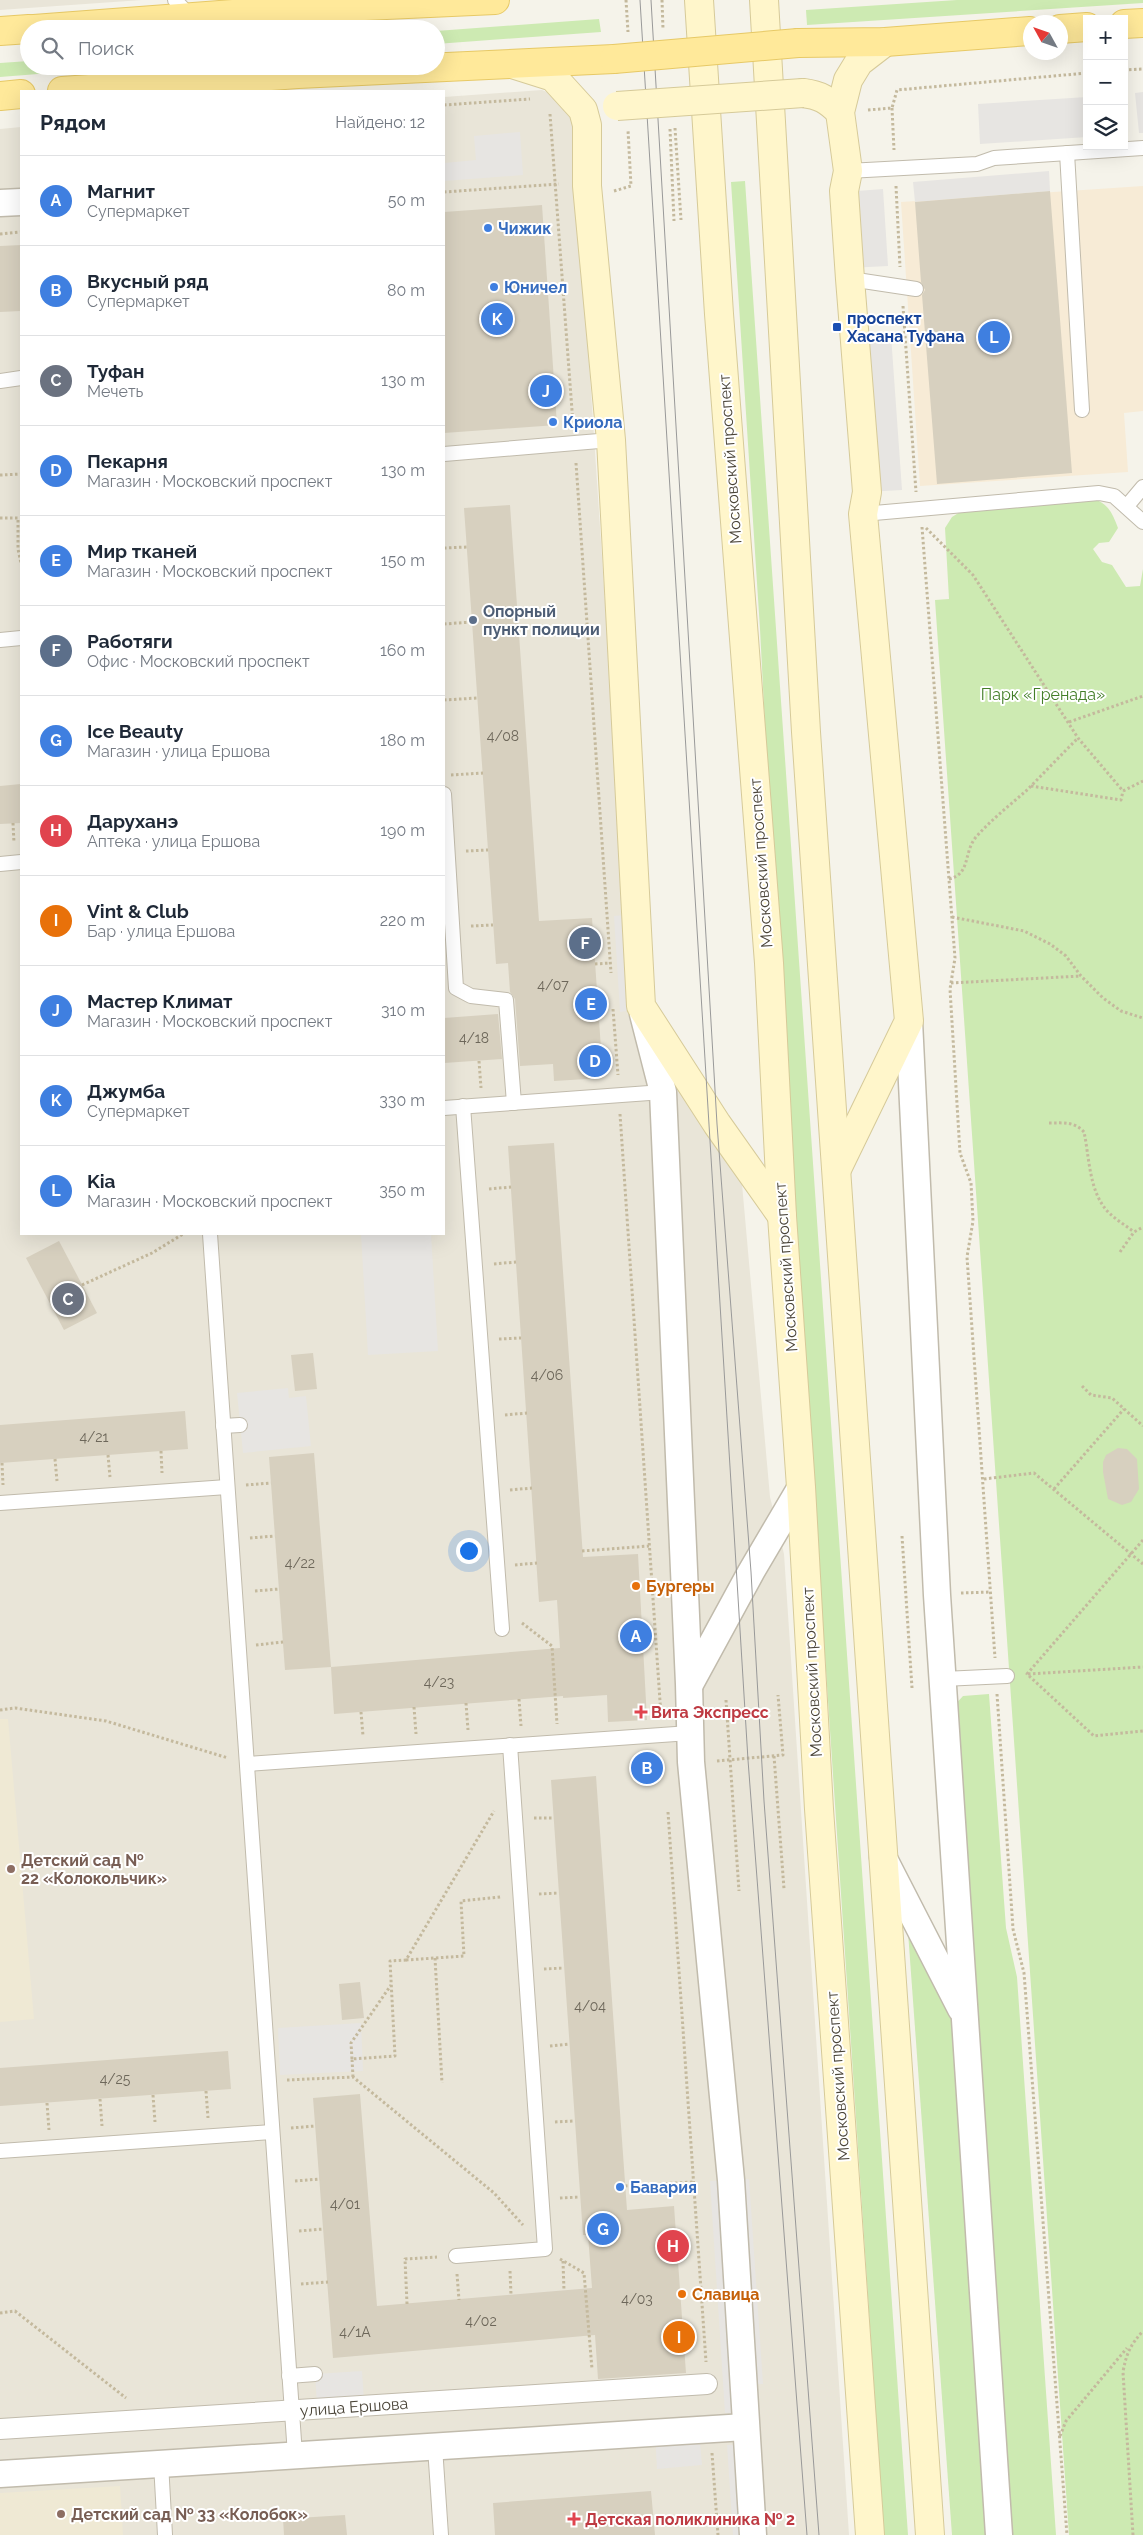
<!DOCTYPE html>
<html lang="ru">
<head>
<meta charset="utf-8">
<style>
	:root { --surface:#fff; --page:#f6f6f7; --text:#1f2937; --muted:#747a83; --line:#e0e1e3; --accent:#ea580c }
	body { margin:0; font-family:Raleway,sans-serif; background:var(--page); color:var(--text) }
	.controls { position:absolute; right:15px; top:15px; display:grid; overflow:hidden; border-radius:0px; box-shadow:0 5px 20px #0002 }
	.controls button { width:45px; height:45px; display:grid; place-items:center; padding:0; border:0; border-bottom:1px solid var(--line); background:var(--surface); color:var(--text); font:25px sans-serif }
	.compass { position:absolute; left:1023px; top:15px; width:45px; height:45px; border-radius:50%; background:var(--surface); box-shadow:0 5px 20px #0002; rotate:310deg }
	.you { position:absolute; left:468px; top:1550px; width:18px; height:18px; margin:-12px; border:4px solid #fff; border-radius:50%; background:#1a73e8; box-shadow:0 0 0 8px #1a73e833 }
	.badge { display:grid; place-items:center; width:32px; height:32px; border-radius:50%; background:var(--accent); color:#fff; font-size:16px; font-weight:700 }
	.pin { position:absolute; translate:-50% -50%; border:2px solid #fff; box-shadow:0 1px 5px #0006 }
	.list { margin:0; padding:0; list-style:none }
	h2 { display:flex; justify-content:space-between; align-items:center; height:65px; margin:0; padding:0 20px; font-size:21px }
	h2 small { font-size:16px; font-weight:400; color:var(--muted) }
	.list li { display:grid; grid-template-columns:32px 1fr auto; gap:15px; align-items:center; box-sizing:border-box; height:90px; padding:0 20px; border-top:1px solid var(--line) }
	.list b { display:block; font-size:19px; white-space:nowrap }
	.list p { margin:0; font-size:16px; white-space:nowrap; color:var(--muted) }
	.list em { font-size:16px; font-style:normal; color:var(--muted) }
	.icon { flex:none; width:28px; height:28px; fill:none; stroke:currentColor; stroke-width:2; stroke-linecap:round; stroke-linejoin:round }
	.map { position:relative; flex:none; width:1143px; height:2535px; overflow:hidden }
	.search { position:absolute; background:var(--surface); box-shadow:0 5px 20px #0002; left:20px; top:20px; width:425px; height:55px; display:flex; align-items:center; gap:12px; box-sizing:border-box; padding:0 18px; border-radius:28px; color:var(--muted); font-size:19px }
	.panel { position:absolute; background:var(--surface); box-shadow:0 5px 20px #0002; left:20px; top:90px; width:425px; height:1145px; border-radius:0px }
	.map>svg:first-child { display:block }
</style>
</head>
<body>
<div class="map">
<svg width="1143" height="2535" viewBox="0 0 1143 2535">
	<rect width="100%" height="100%" fill="#f5f3ea"/>
	<g fill="#e9e5d8">
		<path d="M0,0H142L0,10Z"/>
		<path d="M542,90L556,96L573,120L632,1010L742,1184L770,1497L784,1554L849,2535H0V129L21,127V1234H444V97Z"/>
	</g>
	<path fill="#f7ebd6" d="M1143,186V411L1124,413L1128,472L920,486L901,202Z"/>
	<g fill="#efe9d4">
		<path d="M0,1719H8L34,2019L0,2022Z"/>
		<path d="M120,2486L123,2535H0V2493Z"/>
	</g>
	<g fill="#cdeab2">
		<path d="M957,0H1143V3L807,25L806,10Z"/>
		<path d="M599,19L601,32L436,44V31Z"/>
		<path d="M29,61V66H139L0,77V63Z"/>
		<path d="M745,181L908,2535H884L773,880L760,629L731,182Z"/>
		<path d="M1091,498C1108,503 1112,512 1118,528L1109,542L1099,543L1093,549L1102,562L1112,565L1126,587L1140,586L1143,569V2535H1069L935,600L949,599L945,528L952,517L965,509Z"/>
		<path d="M989,1694L1006,1928L1017,1977L1056,2535H1007L952,1708L963,1696Z"/>
		<path d="M908,1932L962,2042L992,2535H952Z"/>
	</g>
	<g fill="#e7e5e2">
		<path d="M1143,92V133H1139L1135,93Z"/>
		<path d="M1087,97V137L980,144L978,104Z"/>
		<path d="M520,132L523,175L444,181V163L476,160L474,136Z"/>
		<path d="M1049,171L1050,191L915,202L913,182Z"/>
		<path d="M883,189L888,266L849,268L844,192Z"/>
		<path d="M891,335L902,490L867,492L856,338Z"/>
		<path d="M625,915L632,1010L620,1012L614,916Z"/>
		<path d="M361,1234H431L438,1351L368,1355Z"/>
		<path d="M288,1388L289,1398L306,1396L311,1446L243,1453L237,1393Z"/>
		<path d="M361,2023L363,2071L280,2075L278,2028Z"/>
		<path d="M749,2179L763,2384L743,2385L744,2412L725,2413L710,2181Z"/>
		<path d="M362,2371L364,2401L317,2404L315,2374Z"/>
		<path d="M699,2430L702,2465L657,2469L655,2433Z"/>
		<path d="M746,2444L753,2535H733L727,2445Z"/>
	</g>
	<g fill="#d7d0bf">
		<path d="M1050,191L1072,473L937,484L922,295L925,290L921,282L915,202Z"/>
		<path d="M542,205L557,425L444,433V212Z"/>
		<path d="M21,245V311L0,312V246Z"/>
		<path d="M510,505L539,921L592,918L603,1078L554,1081L553,1064L520,1066L515,999L510,992L508,963L496,964L464,508Z"/>
		<path d="M21,784V823L0,824V786Z"/>
		<path d="M498,1014L502,1059L444,1063V1018Z"/>
		<path d="M554,1143L583,1557L638,1554L647,1720L608,1722L607,1695L563,1698V1696L334,1714L331,1667L560,1648L557,1600L539,1602L508,1146Z"/>
		<path d="M59,1241L97,1313L64,1330L26,1258Z"/>
		<path d="M313,1353L317,1389L295,1391L291,1355Z"/>
		<path d="M185,1411L188,1449L0,1463V1425Z"/>
		<path d="M1118,1448L1127,1449L1137,1459L1139,1489L1131,1502L1122,1505L1108,1499L1103,1472V1462L1106,1455Z"/>
		<path d="M314,1453L331,1667L285,1670L269,1457Z"/>
		<path d="M596,1776L627,2210L674,2206L686,2373L598,2379L595,2335L333,2358L313,2098L360,2094L377,2306L592,2288L588,2235H583L551,1780Z"/>
		<path d="M360,1982L364,2018L342,2020L339,1984Z"/>
		<path d="M228,2051L231,2089L0,2106V2068Z"/>
		<path d="M651,2491L655,2535H495L493,2503Z"/>
		<path d="M345,2515L347,2535H284L283,2519Z"/>
	</g>
	<g fill="none" stroke-linecap="round" stroke-linejoin="round">
		<defs>
			<g id="service">
				<path d="M175,0L191,17"/>
				<path d="M1067,153L1082,410"/>
				<path d="M848,171L977,164L994,158L1143,148"/>
				<path d="M850,279L916,289"/>
				<path d="M0,381L21,378"/>
				<path d="M444,454L611,440"/>
				<path d="M1127,506L1143,487"/>
				<path d="M863,514L1099,493L1114,496L1143,522"/>
				<path d="M0,640L21,638"/>
				<path d="M444,794L456,988L471,996L506,1000L514,1103"/>
				<path d="M0,864L21,862"/>
				<path d="M463,1106L502,1629"/>
				<path d="M444,1108L663,1092"/>
				<path d="M210,1234L295,2455"/>
				<path d="M223,1426L240,1425"/>
				<path d="M0,1503L227,1487"/>
				<path d="M943,1679L1007,1676"/>
				<path d="M247,1764L690,1733"/>
				<path d="M0,2151L272,2132"/>
				<path d="M456,2256L545,2249L510,1745"/>
				<path d="M289,2376L315,2374"/>
				<path d="M435,2447L441,2535"/>
				<path d="M161,2463L165,2535"/>
			</g>
			<path id="pedestrian" d="M0,2429L707,2384"/>
			<g id="minor">
				<path d="M0,203L21,202"/>
				<path d="M643,1014L663,1092L689,1684L691,1762L731,2180L753,2535"/>
				<path d="M909,1021L937,1595L999,2535"/>
				<path d="M690,1684L751,1572L801,1487"/>
				<path d="M883,1857L961,2009"/>
				<path d="M0,2474L745,2427"/>
			</g>
			<g id="secondary">
				<path d="M699,0L719,314L769,963L782,1216L801,1487L819,1809L870,2535"/>
				<path d="M764,0L806,732L930,2535"/>
				<path d="M515,65L553,77L583,110L587,125V186L611,440L641,1006L717,1124L782,1216"/>
				<path d="M803,93C820,95 828,100 840,112"/>
				<path d="M837,1169L909,1021L863,514L867,492L850,279L844,191L848,171L840,112L848,80L859,62L885,42"/>
			</g>
			<g id="primary">
				<path d="M1124,24L1143,23"/>
				<path d="M34,29L299,9L495,0"/>
				<path d="M1060,29L1087,27"/>
				<path d="M0,31L29,29"/>
				<path d="M798,43L885,42L1030,31"/>
				<path d="M62,91L298,74L614,59"/>
				<path d="M0,96L21,94"/>
			</g>
		</defs>
		<use href="#service" stroke="#c1bbac" stroke-width="16"/>
		<use href="#pedestrian" stroke="#c1bbac" stroke-width="22"/>
		<use href="#minor" stroke="#c1bbac" stroke-width="29"/>
		<use href="#secondary" stroke="#d6ca99" stroke-width="30"/>
		<use href="#primary" stroke="#e7c966" stroke-width="30"/>
		<g stroke="#c4b99d" stroke-width="3" stroke-dasharray="2.5 2.5" stroke-linecap="butt">
			<path d="M626,0L628,32"/>
			<path d="M662,0L663,29"/>
			<path d="M1124,70L1143,69"/>
			<path d="M444,105L530,99"/>
			<path d="M892,108L894,150"/>
			<path d="M868,110L892,108L897,90L1087,73"/>
			<path d="M550,114L573,424"/>
			<path d="M675,128L681,220"/>
			<path d="M670,129L674,221"/>
			<path d="M896,186L900,267"/>
			<path d="M614,191L631,186L628,130"/>
			<path d="M444,192L559,184"/>
			<path d="M0,234L21,232"/>
			<path d="M903,306L916,492"/>
			<path d="M576,463L611,973"/>
			<path d="M0,475L21,474"/>
			<path d="M0,518H18V549L21,563"/>
			<path d="M922,527L955,958L950,989L960,1153L971,1183L973,1221L967,1257L995,1658"/>
			<path d="M926,528L973,575L1078,738L1123,791L1143,781"/>
			<path d="M444,548L467,547"/>
			<path d="M444,624L472,622"/>
			<path d="M444,700L477,698"/>
			<path d="M1069,722L1143,696"/>
			<path d="M451,775L483,773"/>
			<path d="M1031,786L1121,800L1123,791"/>
			<path d="M13,823L14,843"/>
			<path d="M466,851L488,850"/>
			<path d="M949,879C971,874 963,853 976,837C991,820 1010,805 1027,790C1044,773 1061,755 1078,738"/>
			<path d="M952,917L1024,931L1050,944L1066,956L1081,976L1103,998L1121,1011L1143,1018"/>
			<path d="M471,926L493,925"/>
			<path d="M595,964L610,963"/>
			<path d="M951,983L1081,976"/>
			<path d="M613,1009L618,1075"/>
			<path d="M479,1061L481,1088"/>
			<path d="M620,1114L661,1716"/>
			<path d="M1049,1123C1063,1123 1074,1121 1084,1132C1089,1155 1089,1187 1104,1207C1111,1217 1124,1224 1134,1232"/>
			<path d="M489,1189L511,1187"/>
			<path d="M1120,1252L1134,1232L1143,1227"/>
			<path d="M494,1264L516,1262"/>
			<path d="M82,1285L152,1253L183,1234"/>
			<path d="M499,1339L521,1338"/>
			<path d="M1082,1386L1091,1395L1112,1398L1143,1426"/>
			<path d="M505,1415L527,1413"/>
			<path d="M161,1451L162,1473"/>
			<path d="M108,1455L110,1477"/>
			<path d="M55,1459L57,1481"/>
			<path d="M2,1463L3,1485"/>
			<path d="M984,1479L1034,1473L1143,1564"/>
			<path d="M246,1485L271,1483"/>
			<path d="M1054,1489L1124,1409"/>
			<path d="M510,1490L532,1488"/>
			<path d="M902,1536L912,1688"/>
			<path d="M250,1538L275,1536"/>
			<path d="M1143,1540L1027,1674L1094,1736L1143,1731"/>
			<path d="M582,1551L649,1546"/>
			<path d="M515,1565L537,1563"/>
			<path d="M255,1591L279,1589"/>
			<path d="M961,1593L991,1592"/>
			<path d="M522,1623L552,1646L557,1724"/>
			<path d="M256,1645L283,1642"/>
			<path d="M1028,1674L1143,1667"/>
			<path d="M997,1694L1013,1929L1024,1973L1067,2535"/>
			<path d="M519,1699L521,1726"/>
			<path d="M726,1700L739,1891"/>
			<path d="M466,1703L468,1730"/>
			<path d="M414,1707L416,1734"/>
			<path d="M0,1710L15,1708L106,1721L228,1758"/>
			<path d="M361,1712L363,1736"/>
			<path d="M774,1756L784,1889"/>
			<path d="M717,1761L783,1755L778,1695"/>
			<path d="M668,1812L706,2362"/>
			<path d="M534,1818H553"/>
			<path d="M539,1894L559,1893"/>
			<path d="M435,1958L442,2083"/>
			<path d="M406,1960L464,1956L461,1901L501,1897"/>
			<path d="M544,1969L564,1968"/>
			<path d="M550,2046L569,2044"/>
			<path d="M352,2059L351,2043L391,1985"/>
			<path d="M353,2077L352,2059L395,2056L390,1961L406,1960L494,1811"/>
			<path d="M287,2080L353,2077L494,2193L523,2225"/>
			<path d="M206,2091L208,2118"/>
			<path d="M153,2095L155,2122"/>
			<path d="M100,2099L102,2126"/>
			<path d="M47,2103L49,2130"/>
			<path d="M555,2122L574,2121"/>
			<path d="M291,2128L315,2126"/>
			<path d="M295,2181L320,2179"/>
			<path d="M625,2186L693,2182"/>
			<path d="M560,2198L580,2197"/>
			<path d="M299,2231L323,2229"/>
			<path d="M560,2259L584,2273L592,2369"/>
			<path d="M563,2261L564,2291"/>
			<path d="M510,2271L511,2295"/>
			<path d="M457,2274L459,2300"/>
			<path d="M301,2284L328,2282"/>
			<path d="M407,2304L405,2259L437,2257"/>
			<path d="M0,2313L15,2311L126,2398"/>
			<path d="M1060,2436L1066,2421L1127,2348"/>
			<path d="M712,2453L718,2535"/>
			<path d="M1133,2535L1123,2372C1126,2354 1131,2344 1143,2331"/>
		</g>
		<use href="#service" stroke="#fff" stroke-width="14"/>
		<use href="#pedestrian" stroke="#fff" stroke-width="20"/>
		<use href="#minor" stroke="#fff" stroke-width="26"/>
		<use href="#secondary" stroke="#fff6cb" stroke-width="28"/>
		<use href="#primary" stroke="#ffe99a" stroke-width="28"/>
		<g stroke="#999" stroke-width="1">
			<path d="M640,0L748,1760L807,2535"/>
			<path d="M651,0L717,1124L751,1572L764,1801L819,2535"/>
		</g>
		<defs>
			<path id="secondary-bridge" d="M617,106L803,93"/>
			<path id="primary-bridge" d="M614,59L798,43"/>
		</defs>
		<use href="#secondary-bridge" stroke="#d6ca99" stroke-width="30" stroke-linecap="butt"/>
		<use href="#primary-bridge" stroke="#e7c966" stroke-width="30" stroke-linecap="butt"/>
		<use href="#secondary-bridge" stroke="#fff6cb" stroke-width="28"/>
		<use href="#primary-bridge" stroke="#ffe99a" stroke-width="28"/>
	</g>
	<g fill="#3f7fe0" stroke="#fff" stroke-width="2">
		<circle cx="488" cy="228" r="5"/>
		<circle cx="494" cy="287" r="5"/>
		<circle cx="553" cy="422" r="5"/>
		<circle cx="620" cy="2187" r="5"/>
	</g>
	<rect fill="#1a4fb4" stroke="#fff" stroke-width="2" x="832" y="322" width="10" height="10" rx="2.5"/>
	<circle fill="#5c6f8a" stroke="#fff" stroke-width="2" cx="473" cy="620" r="5"/>
	<g fill="#e8710a" stroke="#fff" stroke-width="2">
		<circle cx="636" cy="1586" r="5"/>
		<circle cx="682" cy="2294" r="5"/>
	</g>
	<g fill="#e0444e" stroke="#fff" stroke-width="2">
		<path d="M638.5 1704.5h5v5h5v5h-5v5h-5v-5h-5v-5h5z"/>
		<path d="M571.5 2511.5h5v5h5v5h-5v5h-5v-5h-5v-5h5z"/>
	</g>
	<g fill="#8d6e63" stroke="#fff" stroke-width="2">
		<circle cx="11" cy="1869" r="5"/>
		<circle cx="61" cy="2514" r="5"/>
	</g>
	<g text-anchor="middle" dominant-baseline="central" stroke-width="4" stroke-linejoin="round" paint-order="stroke">
		<g font-size="14" fill="#6d675a">
			<text x="503" y="736">4/08</text>
			<text x="553" y="985">4/07</text>
			<text x="474" y="1038">4/18</text>
			<text x="547" y="1375">4/06</text>
			<text x="94" y="1437">4/21</text>
			<text x="300" y="1563">4/22</text>
			<text x="439" y="1682">4/23</text>
			<text x="590" y="2006">4/04</text>
			<text x="115" y="2079">4/25</text>
			<text x="345" y="2204">4/01</text>
			<text x="637" y="2299">4/03</text>
			<text x="481" y="2321">4/02</text>
			<text x="355" y="2332">4/1А</text>
		</g>
		<g font-size="16" font-weight="bold" fill="#366cbe" stroke="#fff" text-anchor="start">
			<text x="498" y="228">Чижик</text>
			<text x="504" y="287">Юничел</text>
			<text x="563" y="422">Криола</text>
			<text x="630" y="2187">Бавария</text>
		</g>
		<g font-size="16" font-weight="bold" fill="#164399" stroke="#fff" text-anchor="start">
			<text x="847" y="318">проспект<tspan x="847" dy="18">Хасана Туфана</tspan></text>
		</g>
		<g font-size="16" fill="#4a4438" stroke="#fff">
			<text transform="translate(730 459) rotate(-94)">Московский проспект</text>
			<text transform="translate(761 863) rotate(-94)">Московский проспект</text>
			<text transform="translate(786 1267) rotate(-94)">Московский проспект</text>
			<text transform="translate(812 1672) rotate(-93)">Московский проспект</text>
			<text transform="translate(838 2076) rotate(-94)">Московский проспект</text>
			<text transform="translate(354 2407) rotate(-4)">улица Ершова</text>
		</g>
		<g font-size="16" font-weight="bold" fill="#4e5e75" stroke="#fff" text-anchor="start">
			<text x="483" y="611">Опорный<tspan x="483" dy="18">пункт полиции</tspan></text>
		</g>
		<g font-size="16" fill="#437e28" stroke="#fff">
			<text x="1043" y="694">Парк «Гренада»</text>
		</g>
		<g font-size="16" font-weight="bold" fill="#c56008" stroke="#fff" text-anchor="start">
			<text x="646" y="1586">Бургеры</text>
			<text x="692" y="2294">Славица</text>
		</g>
		<g font-size="16" font-weight="bold" fill="#be3a42" stroke="#fff" text-anchor="start">
			<text x="651" y="1712">Вита Экспресс</text>
			<text x="585" y="2519">Детская поликлиника № 2</text>
		</g>
		<g font-size="16" font-weight="bold" fill="#785e54" stroke="#fff" text-anchor="start">
			<text x="21" y="1860">Детский сад №<tspan x="21" dy="18">22 «Колокольчик»</tspan></text>
			<text x="71" y="2514">Детский сад № 33 «Колобок»</text>
		</g>
	</g>
</svg>
<div class="controls">
<button>+</button>
<button>−</button>
<button><svg class="icon" aria-label="layers" viewBox="0 0 24 24"><path d="M12 4l9 5-9 5-9-5zM3 14l9 5 9-5"/></svg></button>
</div>
<svg class="compass" viewBox="-18 -18 36 36"><path d="M0-13l5 13h-10z" fill="#e53935"/><path d="M0 13l5-13h-10z" fill="#747a83"/></svg>
<div class="you"></div>
<div class="pin badge" style="left:636px;top:1636px;background:#3f7fe0">A</div>
<div class="pin badge" style="left:647px;top:1768px;background:#3f7fe0">B</div>
<div class="pin badge" style="left:68px;top:1299px;background:#6b7280">C</div>
<div class="pin badge" style="left:595px;top:1061px;background:#3f7fe0">D</div>
<div class="pin badge" style="left:591px;top:1004px;background:#3f7fe0">E</div>
<div class="pin badge" style="left:585px;top:943px;background:#5c6f8a">F</div>
<div class="pin badge" style="left:603px;top:2229px;background:#3f7fe0">G</div>
<div class="pin badge" style="left:673px;top:2246px;background:#e0444e">H</div>
<div class="pin badge" style="left:679px;top:2337px;background:#e8710a">I</div>
<div class="pin badge" style="left:546px;top:391px;background:#3f7fe0">J</div>
<div class="pin badge" style="left:497px;top:319px;background:#3f7fe0">K</div>
<div class="pin badge" style="left:994px;top:337px;background:#3f7fe0">L</div>
<div class="search"><svg class="icon" aria-label="search" viewBox="0 0 24 24"><circle cx="10" cy="10" r="6"/><path d="M15 15l6 6"/></svg>Поиск</div>
<section class="panel">
<h2>Рядом<small>Найдено: 12</small></h2>
<ul class="list">
<li><span class="badge" style="background:#3f7fe0">A</span><div><b>Магнит</b><p>Супермаркет</p></div><em>50 m</em></li>
<li><span class="badge" style="background:#3f7fe0">B</span><div><b>Вкусный ряд</b><p>Супермаркет</p></div><em>80 m</em></li>
<li><span class="badge" style="background:#6b7280">C</span><div><b>Туфан</b><p>Мечеть</p></div><em>130 m</em></li>
<li><span class="badge" style="background:#3f7fe0">D</span><div><b>Пекарня</b><p>Магазин · Московский проспект</p></div><em>130 m</em></li>
<li><span class="badge" style="background:#3f7fe0">E</span><div><b>Мир тканей</b><p>Магазин · Московский проспект</p></div><em>150 m</em></li>
<li><span class="badge" style="background:#5c6f8a">F</span><div><b>Работяги</b><p>Офис · Московский проспект</p></div><em>160 m</em></li>
<li><span class="badge" style="background:#3f7fe0">G</span><div><b>Ice Beauty</b><p>Магазин · улица Ершова</p></div><em>180 m</em></li>
<li><span class="badge" style="background:#e0444e">H</span><div><b>Даруханэ</b><p>Аптека · улица Ершова</p></div><em>190 m</em></li>
<li><span class="badge" style="background:#e8710a">I</span><div><b>Vint &amp; Club</b><p>Бар · улица Ершова</p></div><em>220 m</em></li>
<li><span class="badge" style="background:#3f7fe0">J</span><div><b>Мастер Климат</b><p>Магазин · Московский проспект</p></div><em>310 m</em></li>
<li><span class="badge" style="background:#3f7fe0">K</span><div><b>Джумба</b><p>Супермаркет</p></div><em>330 m</em></li>
<li><span class="badge" style="background:#3f7fe0">L</span><div><b>Kia</b><p>Магазин · Московский проспект</p></div><em>350 m</em></li>
</ul>
</section>
</div>
</body>
</html>
